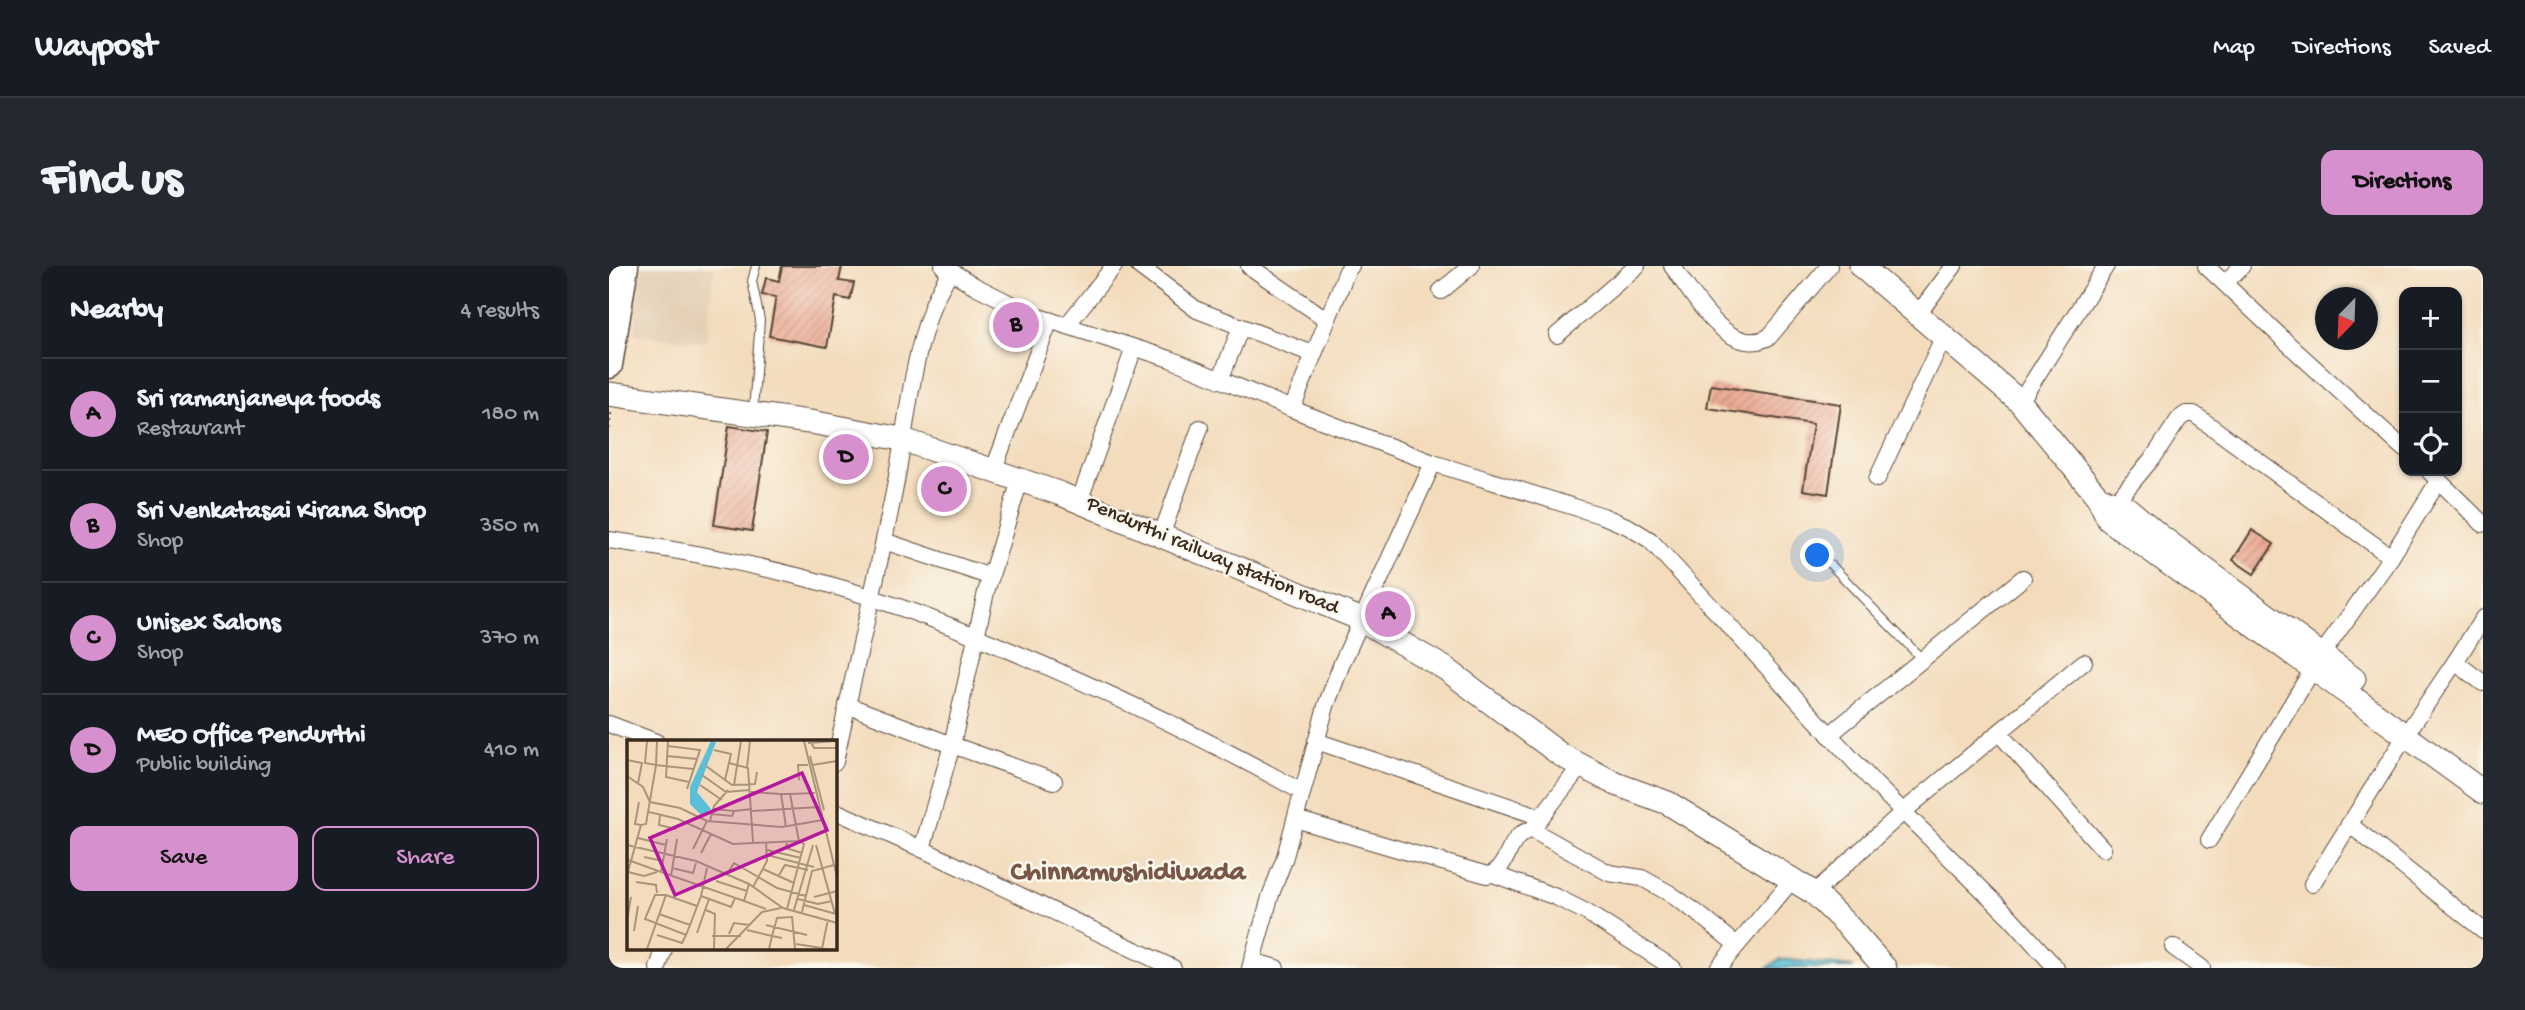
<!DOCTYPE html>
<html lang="en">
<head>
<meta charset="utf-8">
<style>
	:root { --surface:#171b24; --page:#242831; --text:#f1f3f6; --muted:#9ea1a6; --line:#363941; --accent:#d690ce }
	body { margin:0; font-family:"Gochi Hand",sans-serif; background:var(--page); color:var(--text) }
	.controls { position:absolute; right:21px; top:21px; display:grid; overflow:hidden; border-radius:14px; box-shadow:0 2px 5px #0004 }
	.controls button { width:63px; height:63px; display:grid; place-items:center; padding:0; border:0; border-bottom:2px solid var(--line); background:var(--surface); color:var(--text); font:35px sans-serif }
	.compass { position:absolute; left:1706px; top:21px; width:63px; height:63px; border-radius:50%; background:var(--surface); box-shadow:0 2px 5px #0004; rotate:203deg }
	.you { position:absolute; left:1209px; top:290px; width:24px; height:24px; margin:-18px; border:5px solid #fff; border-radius:50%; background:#1a73e8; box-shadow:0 0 0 10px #1a73e833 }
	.badge { display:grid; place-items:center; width:46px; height:46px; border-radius:50%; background:var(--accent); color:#111; font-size:23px; font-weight:700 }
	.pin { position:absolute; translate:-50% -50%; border:4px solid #fff; box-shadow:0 2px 7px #0006 }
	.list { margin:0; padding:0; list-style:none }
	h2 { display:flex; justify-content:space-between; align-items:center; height:91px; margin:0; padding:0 28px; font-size:30px }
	h2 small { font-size:23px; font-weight:400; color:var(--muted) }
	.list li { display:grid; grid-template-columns:46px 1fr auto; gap:21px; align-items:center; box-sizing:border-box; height:112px; padding:0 28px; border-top:2px solid var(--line) }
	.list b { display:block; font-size:26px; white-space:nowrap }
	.list p { margin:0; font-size:23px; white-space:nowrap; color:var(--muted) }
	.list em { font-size:23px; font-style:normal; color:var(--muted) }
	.actions { display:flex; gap:14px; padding:21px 28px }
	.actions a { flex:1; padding:16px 0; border:2px solid var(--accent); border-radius:14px; text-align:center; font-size:24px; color:var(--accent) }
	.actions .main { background:var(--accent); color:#111 }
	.icon { flex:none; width:38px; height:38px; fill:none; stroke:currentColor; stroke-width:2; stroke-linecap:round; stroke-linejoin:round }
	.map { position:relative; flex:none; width:1874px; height:702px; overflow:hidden; border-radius:14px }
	header { display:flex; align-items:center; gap:42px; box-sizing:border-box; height:98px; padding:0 35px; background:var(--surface); border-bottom:2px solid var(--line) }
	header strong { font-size:33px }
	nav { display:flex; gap:38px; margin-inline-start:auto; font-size:24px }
	.intro { display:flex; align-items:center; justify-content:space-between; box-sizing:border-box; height:168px; padding:0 42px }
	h1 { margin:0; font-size:49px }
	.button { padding:18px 32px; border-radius:14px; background:var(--accent); color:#111; font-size:24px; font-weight:700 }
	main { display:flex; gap:42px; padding:0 42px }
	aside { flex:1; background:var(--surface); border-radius:14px; box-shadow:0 2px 5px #0004 }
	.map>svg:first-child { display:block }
</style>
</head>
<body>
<header>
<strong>Waypost</strong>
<nav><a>Map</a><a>Directions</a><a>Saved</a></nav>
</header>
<div class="intro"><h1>Find us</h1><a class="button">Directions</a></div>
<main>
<aside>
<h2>Nearby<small>4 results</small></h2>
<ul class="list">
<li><span class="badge">A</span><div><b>Sri ramanjaneya foods</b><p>Restaurant</p></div><em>180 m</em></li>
<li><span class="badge">B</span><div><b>Sri Venkatasai Kirana Shop</b><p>Shop</p></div><em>350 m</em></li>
<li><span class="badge">C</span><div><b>Unisex Salons</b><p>Shop</p></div><em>370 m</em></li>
<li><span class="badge">D</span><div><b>MEO Office Pendurthi</b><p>Public building</p></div><em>410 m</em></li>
</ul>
<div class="actions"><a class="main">Save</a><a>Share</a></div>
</aside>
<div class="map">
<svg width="1874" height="702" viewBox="0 0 1874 702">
	<defs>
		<pattern id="water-ripples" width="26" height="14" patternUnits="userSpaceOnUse" patternTransform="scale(1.75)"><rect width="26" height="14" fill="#5bbfd9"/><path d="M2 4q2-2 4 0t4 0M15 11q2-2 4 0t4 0" fill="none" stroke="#4c9baf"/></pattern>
		<pattern id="building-hatch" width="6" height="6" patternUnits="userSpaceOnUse" patternTransform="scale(1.75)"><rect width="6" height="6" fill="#eca892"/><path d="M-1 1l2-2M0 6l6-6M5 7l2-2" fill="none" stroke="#c08977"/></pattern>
	</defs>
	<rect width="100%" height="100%" fill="#fbf7ec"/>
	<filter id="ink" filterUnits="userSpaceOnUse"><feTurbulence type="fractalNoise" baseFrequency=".0143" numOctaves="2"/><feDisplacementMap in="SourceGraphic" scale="14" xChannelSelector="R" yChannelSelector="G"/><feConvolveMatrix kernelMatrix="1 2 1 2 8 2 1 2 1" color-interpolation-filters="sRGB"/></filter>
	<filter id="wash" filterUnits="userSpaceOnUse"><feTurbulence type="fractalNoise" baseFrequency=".00686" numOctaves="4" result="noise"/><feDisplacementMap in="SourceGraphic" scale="28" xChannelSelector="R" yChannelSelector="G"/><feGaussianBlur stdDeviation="1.57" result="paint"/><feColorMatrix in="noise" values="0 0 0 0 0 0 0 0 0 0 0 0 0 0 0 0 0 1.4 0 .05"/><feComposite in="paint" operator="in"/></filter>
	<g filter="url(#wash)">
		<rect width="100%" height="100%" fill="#f3dbbb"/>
		<path fill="#e2cdb2" d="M33,0H105L97,76L25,68Z"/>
		<path fill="url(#water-ripples)" stroke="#4b747c" stroke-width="2" d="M1171,693L1244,701V702H1158Z"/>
		<g id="blocks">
			<g fill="url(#building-hatch)">
				<path d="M173,0H233L230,15L245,17L241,34L227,31L218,81L160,70L167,31L153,29L157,12L170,15Z"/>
				<path d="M1102,119L1232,138L1219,228L1194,224L1204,158L1098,142Z"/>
				<path d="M120,160L158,166L143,265L105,259Z"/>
				<path d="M1643,264L1665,278L1645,308L1624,294Z"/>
			</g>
		</g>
	</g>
	<g filter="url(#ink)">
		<use href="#blocks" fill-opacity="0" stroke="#574536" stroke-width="2"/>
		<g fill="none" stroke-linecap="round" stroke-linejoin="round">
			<defs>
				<g id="lane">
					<path d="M144,145L151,54L143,15L147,0"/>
					<path d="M1222,299L1313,393"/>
				</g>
				<g id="street">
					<path d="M334,0L366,20L424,49L561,93L683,143L824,197L994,250L1020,261L1041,274L1266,518L1401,651L1447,702"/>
					<path d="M530,0L588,44L704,88"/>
					<path d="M640,0L717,53"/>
					<path d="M1063,0C1084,28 1119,93 1160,71L1220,0"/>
					<path d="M1597,0L1690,88L1795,183"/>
					<path d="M1616,17L1633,0"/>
					<path d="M832,25L862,0"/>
					<path d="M1309,48L1345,0"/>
					<path d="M458,59L505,0"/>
					<path d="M948,69L1028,0"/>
					<path d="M611,114L632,61"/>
					<path d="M1411,136L1497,0"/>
					<path d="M683,143L738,5L742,0"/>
					<path d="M384,205L441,54"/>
					<path d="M1820,205L1874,258"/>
					<path d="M1268,213L1335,70"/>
					<path d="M470,236L525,82"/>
					<path d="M1506,237L1546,189L1570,153L1577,148H1585L1782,291"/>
					<path d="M552,270L591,162"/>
					<path d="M0,274C65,283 129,295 192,311C264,329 334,356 402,385C502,427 598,473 693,526"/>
					<path d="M275,275L382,311"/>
					<path d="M1846,396L1874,352"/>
					<path d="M238,439L343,479L445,515"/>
					<path d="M0,458L47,476"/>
					<path d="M1390,467L1494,583"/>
					<path d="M1220,469L1414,312"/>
					<path d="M707,475L932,551"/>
					<path d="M226,496C245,406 267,316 285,226C297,166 301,102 322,44C326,31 334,18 341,6"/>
					<path d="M226,545L313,583L343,479L377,326L411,214"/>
					<path d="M686,553L878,609C901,606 897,567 923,564L1000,607L1033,612L1060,627L1087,646L1128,679"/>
					<path d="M1740,558L1874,664"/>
					<path d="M926,559L971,501"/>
					<path d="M1600,574L1713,388L1782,291L1830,214"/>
					<path d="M313,583L564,702"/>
					<path d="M884,608L947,631L977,646L1064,702"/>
					<path d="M1703,618L1804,458L1846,396L1874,417"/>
					<path d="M1205,627L1295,545L1475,396"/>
					<path d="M1564,681L1593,702"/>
					<path d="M643,695L667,702"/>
					<path d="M49,702L55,683"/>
					<path d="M641,702L662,628L675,594L717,440L733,397L824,197"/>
					<path d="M1109,702L1183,614"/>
				</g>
				<g id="secondary">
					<path d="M1252,0L1411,136L1489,231L1500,254L1874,526"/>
					<path d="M0,128L207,157L292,173L452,228L751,353L837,403L952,489L1007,518L1059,537L1205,627L1239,660L1276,702"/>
					<path d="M1489,231L1519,243L1551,270L1745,413"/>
				</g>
				<path id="primary" d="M0,99L16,0"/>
			</defs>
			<use href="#lane" stroke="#574536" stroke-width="10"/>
			<use href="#street" stroke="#574536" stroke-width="18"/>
			<use href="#secondary" stroke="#574536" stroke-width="25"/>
			<use href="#primary" stroke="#574536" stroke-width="29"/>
			<path stroke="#574536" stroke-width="2.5" stroke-dasharray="2 5" stroke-linecap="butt" d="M0,163L2,146"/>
			<use href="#lane" stroke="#fff" stroke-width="8"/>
			<use href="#street" stroke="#fff" stroke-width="16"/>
			<use href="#secondary" stroke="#fff" stroke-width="23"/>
			<use href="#primary" stroke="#fff" stroke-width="26"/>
		</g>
	</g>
	<g text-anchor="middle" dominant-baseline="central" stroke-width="5" stroke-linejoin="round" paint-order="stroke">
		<g font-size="21" fill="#3b2a1e" stroke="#fbf7ec">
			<text transform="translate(603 291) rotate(23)">Pendurthi railway station road</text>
		</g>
		<g font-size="28" font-weight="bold" fill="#795647" stroke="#fbf7ec">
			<text x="519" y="607">Chinnamushidiwada</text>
		</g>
	</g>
	<g transform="translate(18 474)">
		<rect width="210" height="210" fill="#f3dbbb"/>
		<path d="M84,1L89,2L70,52L84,69L75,76L63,64V47Z" fill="#5bbfd9"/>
		<path fill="none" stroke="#a9947c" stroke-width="2" d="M20,1L18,23L29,25L30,1M41,1L39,37L62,42M177,1L210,137M184,2L187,8H210M181,3L210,1M41,6L73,10L60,49M87,10L104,14L98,40M40,16L70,19M183,16L197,70M0,20L15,23L11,43M102,23L121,28L126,102M185,25L210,21M79,26L105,45L128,44L130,32M120,27L123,1M75,35L99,52L123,50M0,36L16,47L23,62L53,68L80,81L155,87L196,80M172,40L171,25H181M73,45L95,60M107,45L114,1M124,52L154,54M163,54L188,53M12,62L8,84L14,85M86,69L107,71M125,71L192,67M22,72L51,79L106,104L172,101M85,74L105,76L107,71L125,69M33,75L32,85L49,89M83,81L87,66L101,50M159,87L154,54H163L172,101L177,104L160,169M11,98L39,105M160,101L159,108L175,113M0,105L69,121L122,144L156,168L210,183M189,105L208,174M66,109L80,81M140,110L174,118M74,113L84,94M140,115L187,127M17,117L36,121L40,99M0,120L4,121L14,85L19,84L29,25L66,29M45,128L66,133L69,123M80,128L74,156L104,167L108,158M136,129L167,143M1,132L17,136L30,132M34,132L117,161L122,144M100,134L107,123L150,148L179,156M0,135L4,121L34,132L36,121M44,136L50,99M151,137L158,125L181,130M89,141L120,151M9,142L29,145L30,153M126,147L140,121L139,102M39,155H28L18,179L59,195L63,185M187,157L210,151M171,159L191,164L205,161M117,161L139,169M177,165L209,174M79,170L88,174L87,209M167,170L186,105M175,172L185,131L207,125M32,174L63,185L74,156M165,176L168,209M0,180L4,157M139,185L180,195M120,190L145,196L150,178L165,177M7,191L11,166M70,193L82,159M102,194L107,183L123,185M30,195L55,203L59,195M85,196H114M169,204L201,209M20,209L39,155L70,166M99,209L135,172L154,168M142,209L145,196L155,198M195,209L201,179"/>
		<path fill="#b5179e" fill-opacity="0.15" stroke="#b5179e" stroke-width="3.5" d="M175,33L200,90L48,155L23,98Z"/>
		<rect width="210" height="210" fill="none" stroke="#3b2a1e" stroke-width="3.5"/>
	</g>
</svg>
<div class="controls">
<button>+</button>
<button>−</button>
<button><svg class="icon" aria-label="locate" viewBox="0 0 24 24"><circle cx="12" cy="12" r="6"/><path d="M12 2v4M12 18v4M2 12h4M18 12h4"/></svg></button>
</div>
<svg class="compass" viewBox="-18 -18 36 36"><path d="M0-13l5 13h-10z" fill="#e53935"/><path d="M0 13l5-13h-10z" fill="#9ea1a6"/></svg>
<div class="you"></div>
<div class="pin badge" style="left:779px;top:348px">A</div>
<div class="pin badge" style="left:407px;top:59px">B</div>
<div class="pin badge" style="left:335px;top:223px">C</div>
<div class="pin badge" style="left:237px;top:191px">D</div>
</div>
</main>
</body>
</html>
